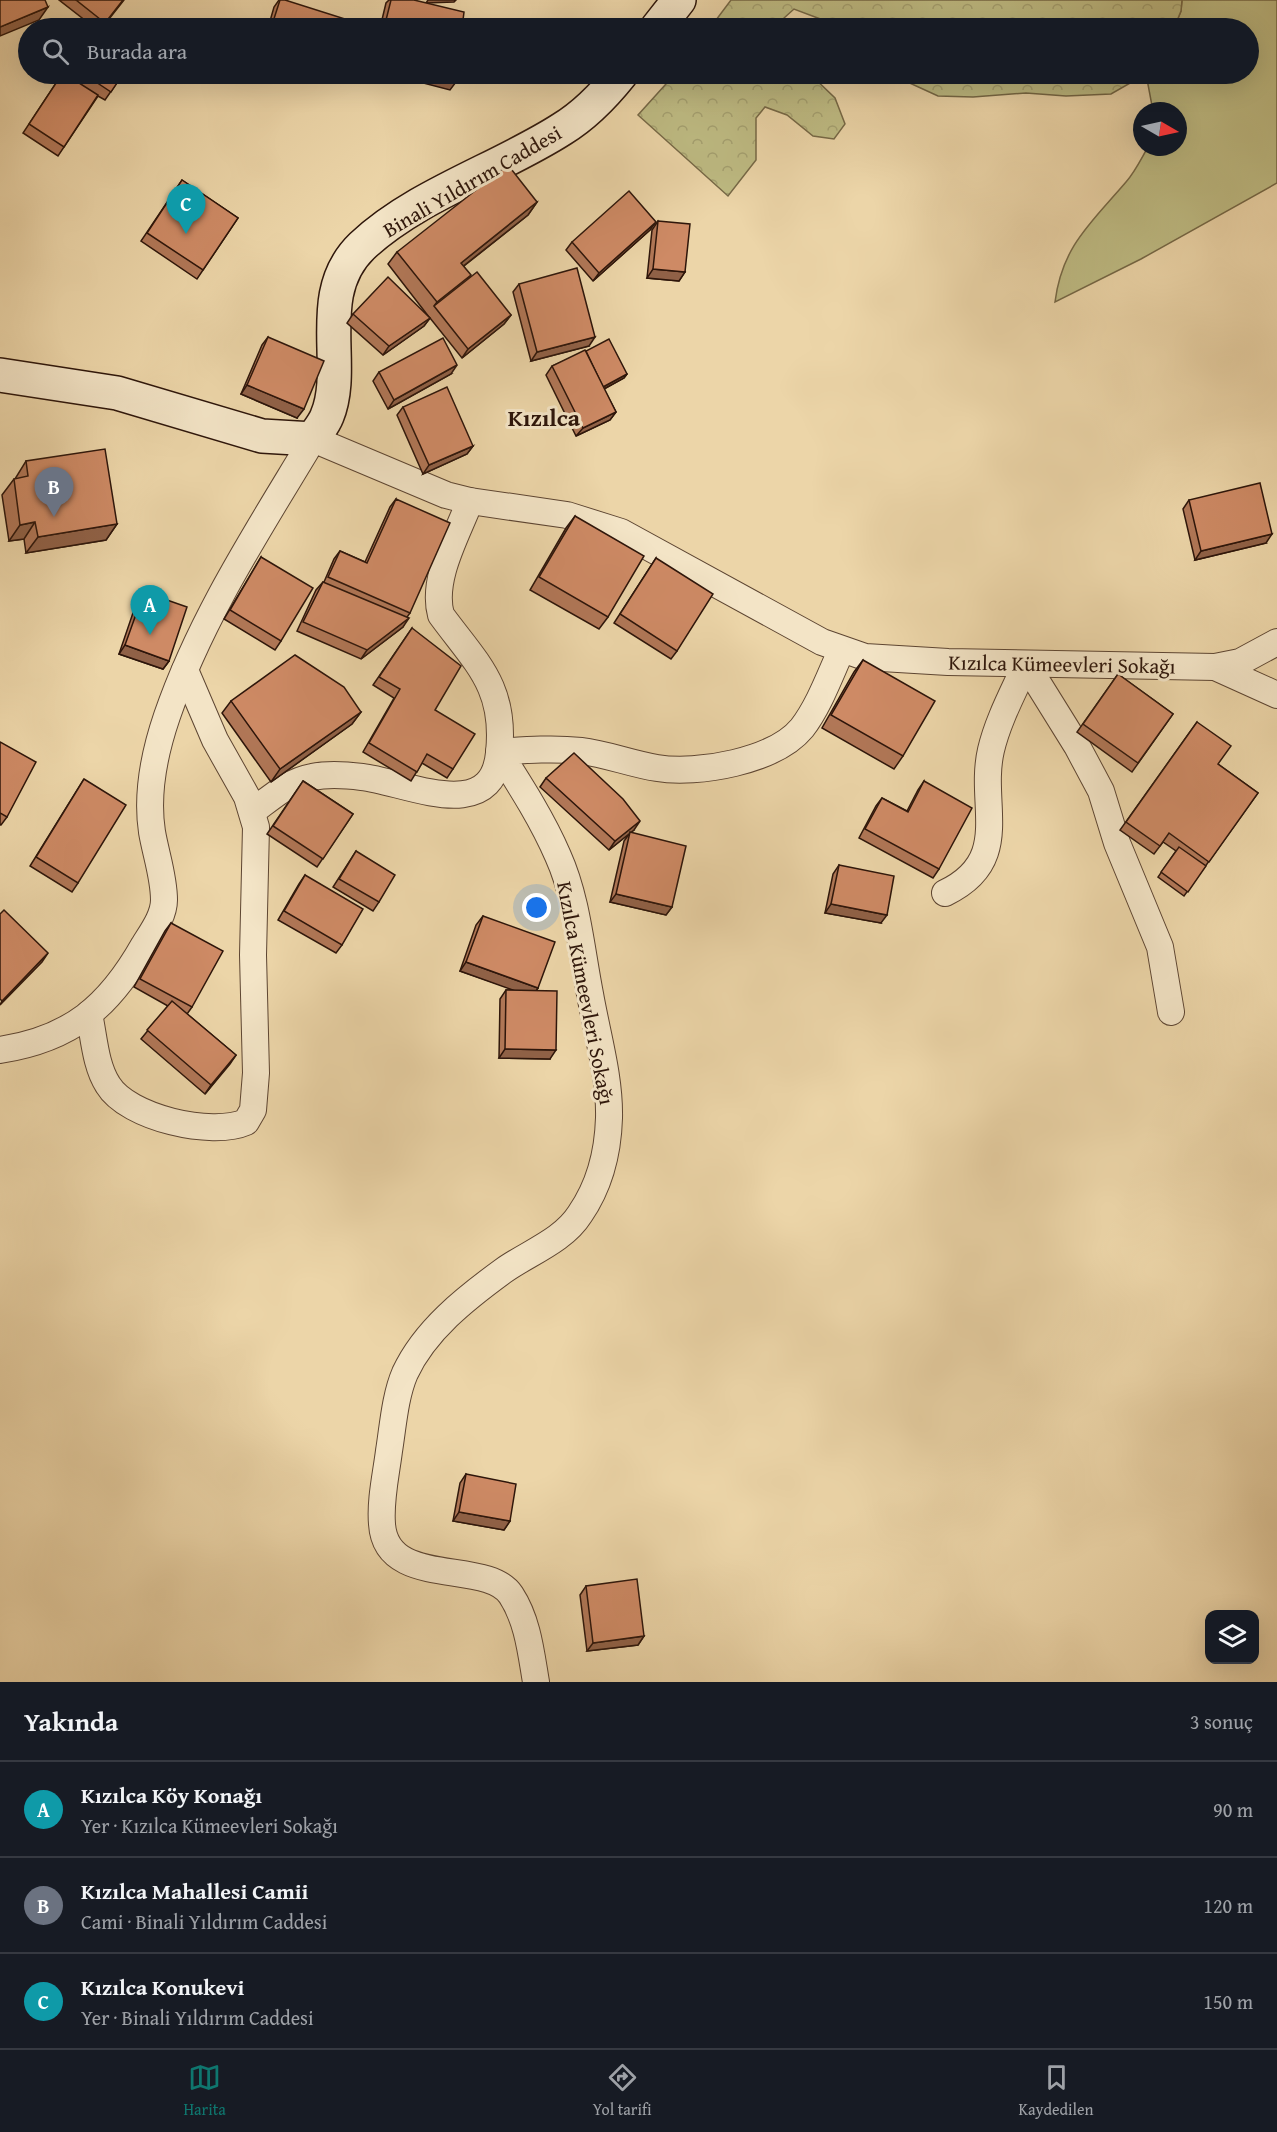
<!DOCTYPE html>
<html lang="tr">
<head>
<meta charset="utf-8">
<style>
	:root { --surface:#171b24; --page:#242831; --text:#f1f3f6; --muted:#9ea1a6; --line:#363941; --accent:#0f766e }
	body { margin:0; font-family:"Gentium Book Plus",serif; background:var(--page); color:var(--text) }
	.controls { position:absolute; right:18px; bottom:18px; display:grid; overflow:hidden; border-radius:12px; box-shadow:0 6px 24px #0002 }
	.controls button { width:54px; height:54px; display:grid; place-items:center; padding:0; border:0; border-bottom:2px solid var(--line); background:var(--surface); color:var(--text); font:30px sans-serif }
	.compass { position:absolute; left:1133px; top:102px; width:54px; height:54px; border-radius:50%; background:var(--surface); box-shadow:0 6px 24px #0002; rotate:99deg }
	.you { position:absolute; left:537px; top:908px; width:21px; height:21px; margin:-15px; border:4px solid #fff; border-radius:50%; background:#1a73e8; box-shadow:0 0 0 9px #1a73e833 }
	.badge { display:grid; place-items:center; width:39px; height:39px; border-radius:50%; background:var(--accent); color:#fff; font-size:20px; font-weight:700 }
	.pin { position:absolute; translate:-50% -50px; filter:drop-shadow(0 2px 3px #0008) }
	.pin::after { content:''; position:absolute; top:32px; width:21px; height:18px; background:inherit; clip-path:polygon(0 0,100% 0,50% 100%) }
	.list { margin:0; padding:0; list-style:none }
	h2 { display:flex; justify-content:space-between; align-items:center; height:78px; margin:0; padding:0 24px; font-size:26px }
	h2 small { font-size:20px; font-weight:400; color:var(--muted) }
	.list li { display:grid; grid-template-columns:39px 1fr auto; gap:18px; align-items:center; box-sizing:border-box; height:96px; padding:0 24px; border-top:2px solid var(--line) }
	.list b { display:block; font-size:22px; white-space:nowrap }
	.list p { margin:0; font-size:20px; white-space:nowrap; color:var(--muted) }
	.list em { font-size:20px; font-style:normal; color:var(--muted) }
	.icon { flex:none; width:33px; height:33px; fill:none; stroke:currentColor; stroke-width:2; stroke-linecap:round; stroke-linejoin:round }
	.map { position:relative; flex:none; width:1277px; height:1682px; overflow:hidden }
	.search { position:absolute; background:var(--surface); box-shadow:0 6px 24px #0002; left:18px; right:18px; top:18px; height:66px; display:flex; align-items:center; gap:15px; box-sizing:border-box; padding:0 21px; border-radius:33px; color:var(--muted); font-size:22px }
	.sheet { height:366px; background:var(--surface) }
	nav { display:flex; justify-content:space-around; align-items:center; box-sizing:border-box; height:84px; border-top:2px solid var(--line); background:var(--surface); font-size:16px; color:var(--muted) }
	nav a { display:grid; justify-items:center; gap:3px }
	nav .on { color:var(--accent) }
	.map>svg:first-child { display:block }
</style>
</head>
<body>
<div class="map">
<svg width="1277" height="1682" viewBox="0 0 1277 1682">
	<defs>
		<pattern id="forest-crowns" width="20" height="18" patternUnits="userSpaceOnUse" patternTransform="scale(1.5)"><rect width="20" height="18" fill="#bebb83"/><path d="M2 6a3 3 0 1 1 6 0M12 15a3 3 0 1 1 6 0" fill="none" stroke="#a4a070"/></pattern>
	</defs>
	<rect width="100%" height="100%" fill="#ecd5a8"/>
	<filter id="stains"><feTurbulence type="fractalNoise" baseFrequency=".00333" numOctaves="4"/><feColorMatrix values="0 0 0 0 .2 0 0 0 0 .09 0 0 0 0 .02 0 0 0 .5 -.17"/></filter>
	<radialGradient id="worn" r=".72"><stop offset=".6" stop-color="#630" stop-opacity="0"/><stop offset="1" stop-color="#630" stop-opacity=".3"/></radialGradient>
	<path fill="#bebb83" stroke="#766846" stroke-width="1.5" d="M1182,0H1277V183L1141,259L1055,302C1062,246 1091,223 1126,182C1135,172 1141,159 1148,147H1178V111H1153L1146,74H1248V28H1174L1181,11Z"/>
	<g fill="url(#forest-crowns)" stroke="#766846" stroke-width="1.5">
		<path d="M731,0H1182L1181,11L1174,28H834L823,20L794,9L784,18V28H710Z"/>
		<path d="M675,74H810L835,98L845,124L834,139L813,136L787,115L765,107L756,118V160L728,196L638,115Z"/>
		<path d="M890,74H1146L1111,94L1066,96L1026,93L973,97L938,96Z"/>
	</g>
	<g fill="none" stroke-linecap="round" stroke-linejoin="round">
		<defs>
			<g id="street">
				<path d="M1026,664L1077,746L1101,791L1117,843L1160,947L1171,1012"/>
				<path d="M1215,667L1277,695"/>
				<path d="M253,811C271,798 289,781 312,777C327,774 346,775 362,777C406,782 492,826 499,753C506,687 477,664 441,615C431,579 457,535 470,501"/>
				<path d="M945,893C1014,860 978,805 991,750C998,720 1014,691 1026,664"/>
				<path d="M89,1014C94,1036 95,1065 108,1085C128,1118 212,1137 246,1122L253,1110L256,1073L253,955L256,827L247,797L215,740L185,670"/>
				<path d="M0,1050C71,1039 109,1007 144,945C152,932 164,916 164,900C164,877 156,855 152,832C146,793 154,754 167,716C201,617 259,529 313,439L446,495L470,501L567,515L621,532L822,642L865,657L948,662L1215,667L1240,662L1277,642"/>
				<path d="M536,1682C531,1653 528,1621 511,1595C487,1558 386,1590 382,1524C380,1500 386,1475 389,1451C393,1426 395,1396 405,1373C425,1330 466,1298 503,1271C528,1253 563,1241 580,1214C600,1185 608,1152 609,1118C610,1077 597,1034 590,994C581,948 577,898 558,856C542,819 520,785 499,752C527,750 554,748 581,751C607,754 631,764 657,768C697,775 775,761 802,728C819,706 830,675 841,651"/>
			</g>
			<g id="secondary">
				<path d="M657,28L679,0"/>
				<path d="M0,375L117,393L262,436L313,439C317,432 324,424 327,416C348,366 312,294 362,246C416,195 500,169 562,129C585,115 605,94 621,74"/>
			</g>
		</defs>
		<use href="#street" stroke="#5d4532" stroke-width="28"/>
		<use href="#secondary" stroke="#2d150a" stroke-width="36"/>
		<use href="#street" stroke="#f3e4c6" stroke-width="26"/>
		<use href="#secondary" stroke="#f3e4c6" stroke-width="33"/>
	</g>
	<g fill="#b17757" stroke="#2d150a" stroke-width="1.5">
		<path d="M59,0H124L102,28H95Z"/>
		<path d="M279,0H285L343,28H268L274,7Z"/>
		<path d="M389,0H414L462,28H380L386,3Z"/>
		<path d="M62,74L78,82L83,74H123L105,100L98,96L58,156L23,133Z"/>
		<path d="M182,180L238,218L197,279L141,241Z"/>
		<path d="M537,202L528,215L464,266L468,280L511,315L504,324L462,358L430,318L424,326L383,355L347,323L353,314L429,317L388,264L397,252Z"/>
		<path d="M658,221L685,272L679,281L647,278L652,230Z"/>
		<path d="M650,230L593,281L566,250L572,242Z"/>
		<path d="M519,284L589,346L531,361L513,292Z"/>
		<path d="M268,337L297,418L241,394L262,345Z"/>
		<path d="M586,351L627,374L624,378L604,389L616,412L610,420L576,436L546,375L552,366Z"/>
		<path d="M379,372L451,374L388,409L373,381Z"/>
		<path d="M403,407L473,446L467,454L423,474L397,415Z"/>
		<path d="M26,461L117,524L106,540L26,553L24,539L9,541L2,495L14,479H15Z"/>
		<path d="M396,499L410,613L407,617L403,627L361,659L297,631L316,590L323,582H324L334,559L340,551L365,562L390,507Z"/>
		<path d="M1189,500L1266,543L1195,560L1183,509Z"/>
		<path d="M575,516L608,617L599,629L530,590L566,528Z"/>
		<path d="M261,557L281,641L275,650L224,619Z"/>
		<path d="M656,558L677,651L671,659L614,623Z"/>
		<path d="M144,592L169,661L163,669L119,654L137,601Z"/>
		<path d="M412,628L435,710L453,769L447,778L422,763L411,781L363,752L394,698L373,685Z"/>
		<path d="M863,660L903,756L894,769L822,728L854,672Z"/>
		<path d="M1118,674L1173,714L1132,772L1077,732Z"/>
		<path d="M231,701L361,712L352,724L271,782L222,713Z"/>
		<path d="M1197,722L1218,764L1258,793L1184,896L1158,877L1176,851L1163,842L1154,854L1120,830Z"/>
		<path d="M0,742L7,817L1,825H0Z"/>
		<path d="M546,778L634,830L630,833L672,907L666,915L610,902L624,841L630,833L609,850L540,787Z"/>
		<path d="M84,779L78,883L72,892L30,866Z"/>
		<path d="M303,781L353,814L317,867L267,834Z"/>
		<path d="M924,781L939,869L933,878L859,838L876,806L882,798L907,811L918,790Z"/>
		<path d="M356,851L379,902L373,911L333,887Z"/>
		<path d="M839,865L881,923L825,913L833,874Z"/>
		<path d="M305,875L342,945L336,953L278,920L299,884Z"/>
		<path d="M483,916L538,988L536,991L550,1059L499,1058L500,999L506,990H515L460,971L476,925Z"/>
		<path d="M171,923L192,1007L187,1014L236,1055L205,1094L141,1039L168,1006L134,987L165,931Z"/>
		<path d="M466,1474L510,1521L504,1530L453,1521L460,1483Z"/>
		<path d="M586,1586L644,1636L638,1645L587,1651L580,1595Z"/>
	</g>
	<g fill="#906147" stroke="#2d150a" stroke-width="1.5">
		<path d="M428,0H456L454,2L426,3Z"/>
		<path d="M48,7L39,20L0,36V27Z"/>
		<path d="M298,74H328L322,81Z"/>
		<path d="M417,74H426L456,82L450,90L412,80Z"/>
		<path d="M537,202L528,215L452,275L461,263Z"/>
		<path d="M656,222L650,230L593,281L599,273Z"/>
		<path d="M653,269L685,272L679,281L647,278Z"/>
		<path d="M471,275L462,288L434,306L437,302Z"/>
		<path d="M511,315L504,324L462,358L468,349Z"/>
		<path d="M430,318L424,326L383,355L389,346Z"/>
		<path d="M595,337L589,346L531,361L537,352Z"/>
		<path d="M457,365L451,374L388,409L394,400Z"/>
		<path d="M627,374L624,378L600,391L603,387Z"/>
		<path d="M247,385L304,409L297,418L241,394Z"/>
		<path d="M616,412L610,420L576,436L583,428Z"/>
		<path d="M473,446L467,454L423,474L429,465Z"/>
		<path d="M35,522L24,539L9,541L20,525Z"/>
		<path d="M117,524L106,540L26,553L38,537Z"/>
		<path d="M1272,534L1266,543L1195,560L1201,551Z"/>
		<path d="M409,618L403,627L361,659L367,650Z"/>
		<path d="M125,645L169,661L163,669L119,654Z"/>
		<path d="M361,712L352,724L271,782L280,769Z"/>
		<path d="M640,821L634,830L609,850L615,841Z"/>
		<path d="M616,894L672,907L666,915L610,902Z"/>
		<path d="M831,904L887,915L881,923L825,913Z"/>
		<path d="M48,953L42,962L0,1005L2,1001Z"/>
		<path d="M466,962L538,988L532,997L460,971Z"/>
		<path d="M505,1049L556,1050L550,1059L499,1058Z"/>
		<path d="M236,1055L230,1064L205,1094L211,1085Z"/>
		<path d="M459,1512L510,1521L504,1530L453,1521Z"/>
		<path d="M644,1636L638,1645L587,1651L593,1643Z"/>
	</g>
	<g fill="#ce8a65" stroke="#2d150a" stroke-width="1.5">
		<path d="M0,0H45L48,7L0,27Z"/>
		<path d="M76,0H123L105,23Z"/>
		<path d="M280,0H285L345,19L343,28H271Z"/>
		<path d="M391,0H414L464,12L462,28H384Z"/>
		<path d="M62,74H65L98,95L64,147L29,124Z"/>
		<path d="M84,74H123L111,92Z"/>
		<path d="M426,74H457L456,82Z"/>
		<path d="M508,165L537,202L461,263L471,275L437,302L397,252Z"/>
		<path d="M182,180L238,218L203,270L147,233Z"/>
		<path d="M629,191L656,222L599,273L572,242Z"/>
		<path d="M658,221L690,224L685,272L653,269Z"/>
		<path d="M577,268L595,337L537,352L519,284Z"/>
		<path d="M477,272L511,315L468,349L434,306Z"/>
		<path d="M388,277L430,318L389,346L353,314Z"/>
		<path d="M268,337L324,361L304,409L247,385Z"/>
		<path d="M443,338L457,365L394,400L379,372Z"/>
		<path d="M609,339L627,374L603,387L586,351Z"/>
		<path d="M585,350L616,412L583,428L552,366Z"/>
		<path d="M447,387L473,446L429,465L403,407Z"/>
		<path d="M105,449L117,524L38,537L35,522L20,525L14,479L28,476L26,461Z"/>
		<path d="M1260,483L1272,534L1201,551L1189,500Z"/>
		<path d="M396,499L450,523L410,613L328,577L340,551L367,563Z"/>
		<path d="M575,516L644,556L608,617L539,577Z"/>
		<path d="M261,557L313,588L281,641L230,610Z"/>
		<path d="M656,558L713,594L677,651L620,614Z"/>
		<path d="M323,582L409,618L367,650L303,622Z"/>
		<path d="M144,592L187,607L169,661L125,645Z"/>
		<path d="M412,628L461,666L435,710L475,734L453,769L427,754L417,772L369,743L400,689L379,677Z"/>
		<path d="M295,655L344,687L361,712L280,769L231,701Z"/>
		<path d="M863,660L935,701L903,756L831,715Z"/>
		<path d="M1118,674L1173,714L1138,763L1083,724Z"/>
		<path d="M1197,722L1231,746L1218,764L1258,793L1209,862L1169,833L1160,846L1126,822Z"/>
		<path d="M0,742L36,762L7,817L0,813Z"/>
		<path d="M574,753L623,799L640,821L615,841L546,778Z"/>
		<path d="M84,779L126,805L78,883L36,857Z"/>
		<path d="M303,781L353,814L323,859L273,826Z"/>
		<path d="M924,781L972,808L939,869L865,829L882,798L908,812Z"/>
		<path d="M630,832L686,846L672,907L616,894Z"/>
		<path d="M1179,847L1206,866L1188,892L1161,872Z"/>
		<path d="M356,851L395,875L379,902L339,879Z"/>
		<path d="M839,865L894,876L887,915L831,904Z"/>
		<path d="M305,875L363,909L342,945L284,911Z"/>
		<path d="M4,910L48,953L2,1001L0,999V914Z"/>
		<path d="M483,916L555,942L538,988L466,962Z"/>
		<path d="M171,923L223,951L192,1007L140,979Z"/>
		<path d="M506,990L557,991L556,1050L505,1049Z"/>
		<path d="M172,1001L236,1055L211,1085L147,1030Z"/>
		<path d="M466,1474L516,1484L510,1521L459,1512Z"/>
		<path d="M637,1579L644,1636L593,1643L586,1586Z"/>
	</g>
	<g text-anchor="middle" dominant-baseline="central" stroke-width="6" stroke-linejoin="round" paint-order="stroke">
		<g font-size="21" fill="#2d150a" stroke="#f3e4c6">
			<text transform="translate(472 181) rotate(-30)">Binali Yıldırım Caddesi</text>
			<text transform="translate(1062 664) rotate(1)">Kızılca Kümeevleri Sokağı</text>
			<text transform="translate(586 993) rotate(79)">Kızılca Kümeevleri Sokağı</text>
		</g>
		<g font-size="24" font-weight="bold" fill="#2d150a" stroke="#f3e4c6">
			<text x="544" y="417">Kızılca</text>
		</g>
	</g>
	<rect width="100%" height="100%" filter="url(#stains)"/>
	<rect width="100%" height="100%" fill="url(#worn)"/>
</svg>
<div class="controls">
<button><svg class="icon" aria-label="layers" viewBox="0 0 24 24"><path d="M12 4l9 5-9 5-9-5zM3 14l9 5 9-5"/></svg></button>
</div>
<svg class="compass" viewBox="-18 -18 36 36"><path d="M0-13l5 13h-10z" fill="#e53935"/><path d="M0 13l5-13h-10z" fill="#9ea1a6"/></svg>
<div class="you"></div>
<div class="pin badge" style="left:150px;top:635px;background:#0f9aa8">A</div>
<div class="pin badge" style="left:54px;top:517px;background:#6b7280">B</div>
<div class="pin badge" style="left:186px;top:234px;background:#0f9aa8">C</div>
<div class="search"><svg class="icon" aria-label="search" viewBox="0 0 24 24"><circle cx="10" cy="10" r="6"/><path d="M15 15l6 6"/></svg>Burada ara</div>
</div>
<section class="sheet">
<h2>Yakında<small>3 sonuç</small></h2>
<ul class="list">
<li><span class="badge" style="background:#0f9aa8">A</span><div><b>Kızılca Köy Konağı</b><p>Yer · Kızılca Kümeevleri Sokağı</p></div><em>90 m</em></li>
<li><span class="badge" style="background:#6b7280">B</span><div><b>Kızılca Mahallesi Camii</b><p>Cami · Binali Yıldırım Caddesi</p></div><em>120 m</em></li>
<li><span class="badge" style="background:#0f9aa8">C</span><div><b>Kızılca Konukevi</b><p>Yer · Binali Yıldırım Caddesi</p></div><em>150 m</em></li>
</ul>
</section>
<nav>
<a class="on"><svg class="icon" aria-label="map" viewBox="0 0 24 24"><path d="M3 6l6-2 6 2 6-2v14l-6 2-6-2-6 2zM9 4v14M15 6v14"/></svg>Harita</a>
<a><svg class="icon" aria-label="directions" viewBox="0 0 24 24"><path d="M12 3l9 9-9 9-9-9zM9 14v-3h6M13 9l2 2-2 2"/></svg>Yol tarifi</a>
<a><svg class="icon" aria-label="saved" viewBox="0 0 24 24"><path d="M7 4h10v16l-5-4-5 4z"/></svg>Kaydedilen</a>
</nav>
</body>
</html>
